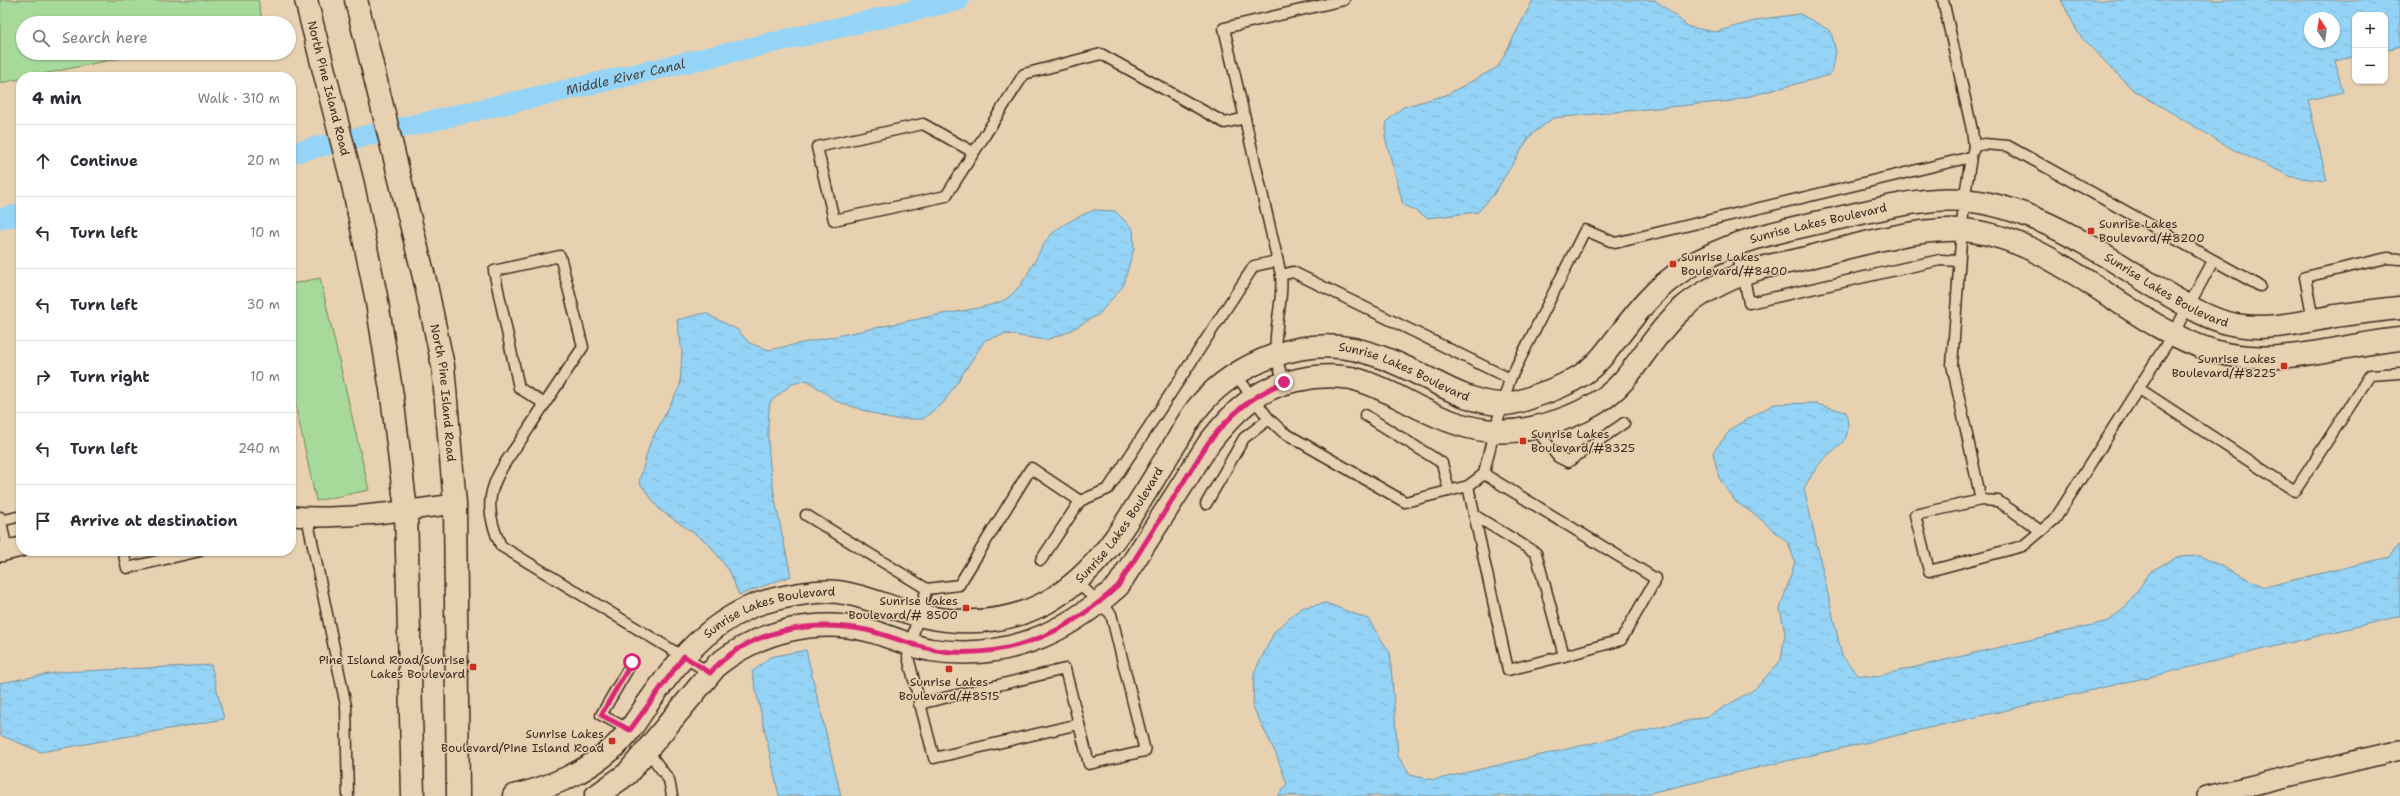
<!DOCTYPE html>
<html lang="en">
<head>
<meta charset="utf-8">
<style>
	:root { --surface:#fff; --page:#f7f7f7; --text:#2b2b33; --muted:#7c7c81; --line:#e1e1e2 }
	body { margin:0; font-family:"Shantell Sans",sans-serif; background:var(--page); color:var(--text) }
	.controls { position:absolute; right:12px; top:12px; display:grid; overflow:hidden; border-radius:8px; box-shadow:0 1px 3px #0004 }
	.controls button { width:36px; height:36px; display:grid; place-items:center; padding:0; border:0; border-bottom:1px solid var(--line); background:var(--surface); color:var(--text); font:20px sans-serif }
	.compass { position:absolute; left:2304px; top:12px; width:36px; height:36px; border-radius:50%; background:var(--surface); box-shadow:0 1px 3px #0004; rotate:347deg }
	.stop { position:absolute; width:12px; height:12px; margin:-9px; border:3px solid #db2777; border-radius:50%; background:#fff }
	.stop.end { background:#db2777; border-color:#fff; box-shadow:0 1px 4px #0008 }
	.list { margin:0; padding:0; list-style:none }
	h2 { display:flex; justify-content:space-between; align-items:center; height:52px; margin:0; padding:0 16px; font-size:17px }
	h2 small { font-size:13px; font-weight:400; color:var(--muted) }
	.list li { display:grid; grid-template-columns:26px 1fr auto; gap:12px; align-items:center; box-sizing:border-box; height:72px; padding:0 16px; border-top:1px solid var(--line) }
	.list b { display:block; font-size:15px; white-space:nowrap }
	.list em { font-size:13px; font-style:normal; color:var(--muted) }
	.icon { flex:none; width:22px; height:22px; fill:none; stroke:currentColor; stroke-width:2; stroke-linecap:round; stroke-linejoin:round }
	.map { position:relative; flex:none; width:2400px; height:796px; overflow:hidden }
	.search { position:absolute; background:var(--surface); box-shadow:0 1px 3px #0004; left:16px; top:16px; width:280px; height:44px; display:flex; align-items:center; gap:10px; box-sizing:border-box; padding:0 14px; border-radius:22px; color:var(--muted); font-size:15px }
	.panel { position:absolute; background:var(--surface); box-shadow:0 1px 3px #0004; left:16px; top:72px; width:280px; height:484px; border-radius:16px }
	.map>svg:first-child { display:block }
</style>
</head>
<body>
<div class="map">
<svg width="2400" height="796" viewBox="0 0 2400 796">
	<defs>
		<pattern id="water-ripples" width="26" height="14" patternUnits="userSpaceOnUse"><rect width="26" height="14" fill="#95d4f6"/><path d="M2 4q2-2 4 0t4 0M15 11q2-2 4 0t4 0" fill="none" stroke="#81b6d2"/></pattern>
	</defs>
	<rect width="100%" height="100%" fill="#e8d1b1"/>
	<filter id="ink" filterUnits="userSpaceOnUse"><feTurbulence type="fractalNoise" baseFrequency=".025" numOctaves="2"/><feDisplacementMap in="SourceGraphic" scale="8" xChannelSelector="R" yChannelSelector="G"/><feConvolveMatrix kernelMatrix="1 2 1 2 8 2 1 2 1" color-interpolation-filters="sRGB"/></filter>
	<g filter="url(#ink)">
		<g fill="#a6d99a" stroke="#70825c">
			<path d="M0,0H258L263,23H23V53H144L0,83Z"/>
			<path d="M320,278L369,490L316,501L291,384V284Z"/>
		</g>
		<g fill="url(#water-ripples)" stroke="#7190a0" fill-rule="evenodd">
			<path d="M1533,0H1655L1689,27L1715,32L1762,19L1800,14L1831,31L1836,53L1830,75L1731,101L1553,118L1530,136L1494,194L1478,212L1428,218L1403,204L1385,137L1387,121L1403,107L1446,95L1498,67Z"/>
			<path d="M2061,0H2400V46L2385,50V15H2355V56L2335,61L2343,92L2308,100L2327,181L2292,177L2234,150L2132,89L2080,36ZM2310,18H2334V42H2310Z"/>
			<path d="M1094,210L1115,211L1133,229L1134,248L1123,286L1099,314L1066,333L1046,340L1006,334L985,340L944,402L923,419H890L836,401L807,380L792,384L770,402C762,457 780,522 791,576L739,595L730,572L708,543L660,510L639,482L650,443L680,386L682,351L677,320L705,313L738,330L749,343L769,350L942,314C957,312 999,306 1009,297C1027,282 1034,259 1046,241C1057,225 1078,217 1094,210Z"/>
			<path d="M1813,403L1846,412C1853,445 1839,442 1821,462C1814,470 1809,480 1804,488L1842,656L1858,675L1874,677L2109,621L2128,604L2151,571L2177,557L2200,556L2265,587L2389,557L2400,544V616L2170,672L1636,796H1278L1287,784L1276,754L1253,707L1254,673L1275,631L1301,608L1326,603L1368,619L1390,653L1398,756L1410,775L1434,780L1709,716L1755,689L1781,660L1785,633L1780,609L1795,562L1788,543L1757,516L1736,502L1719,478L1713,452L1732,428L1774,404Z"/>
			<path d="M806,650L841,796H779L752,672L770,657Z"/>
			<path d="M211,665L224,719L41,752L0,735V683L60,672Z"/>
		</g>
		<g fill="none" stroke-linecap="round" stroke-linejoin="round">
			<g stroke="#95d4f6" stroke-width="21">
				<path id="s1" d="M291,153L959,0"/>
				<path d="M0,219L21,214"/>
			</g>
			<defs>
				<g id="service">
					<path d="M1943,0L1972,130L1974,146L1973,151"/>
					<path d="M1974,146L1984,144L2008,146L2260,286"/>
					<path d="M973,152L923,124L817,147L834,220L946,196L1024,74L1101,54L1225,123L1245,118"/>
					<path d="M1732,246L1743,273L1749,303L1940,260L1959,261"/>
					<path d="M1281,275L1293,272L1510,379L1585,230L1615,243L1971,157L1964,201L1952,365L1981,500L1915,515L1929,571L2023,546L2041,531L1998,501L1981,500"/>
					<path d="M2313,320L2305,277L2387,258L2400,259"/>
					<path d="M1284,382C1282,374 1277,364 1276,355C1273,328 1284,302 1281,275L1224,28L1344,0"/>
					<path d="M2138,388L2295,491L2370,375L2400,373"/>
					<path d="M545,404L519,388L494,271L560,256L583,347C564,375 545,403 527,431C514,451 495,472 491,496C488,513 494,531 501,546L710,673"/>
					<path d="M1365,415L1442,463L1449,491"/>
					<path d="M1269,419L1283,432L1405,502L1468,486L1484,474C1490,442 1501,410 1510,379"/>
					<path d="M1535,428L1558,457L1568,462L1624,423"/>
					<path d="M1484,474L1656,579L1621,640L1564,656"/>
					<path d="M1468,486L1508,670L1564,656L1536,553L1474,515"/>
					<path d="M1206,504L1244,438L1269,419L1236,375"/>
					<path d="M806,515L927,589L918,615L908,657L934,758L1079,724L1065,669L919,704"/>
					<path d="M0,517L7,550"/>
					<path d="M307,517L346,706L348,796"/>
					<path d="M1,521L21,516"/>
					<path d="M2041,531L2055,519L2173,334L2213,261"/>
					<path d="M123,551L127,568L200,551"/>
					<path d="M1041,560L1080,501"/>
					<path d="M1076,581L1111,614L1145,751L1089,764L1079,724"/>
					<path d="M927,589L959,585L1031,468L1080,501L1108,489L1254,266L1277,261"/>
					<path d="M630,730L601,715L632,662"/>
					<path d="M647,750L669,780L672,796"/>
				</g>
				<g id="minor">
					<path d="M291,516C345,520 402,511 455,504"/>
					<path d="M0,552L21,547"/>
					<path d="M2207,796L2400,750"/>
				</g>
				<g id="tertiary">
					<path id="s2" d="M514,796C550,787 583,774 612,749C626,737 636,721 646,706C674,666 702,629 748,608C770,598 821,588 844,593C869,597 893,609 918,615C961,625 1007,624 1047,602C1108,568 1140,498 1177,441C1184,429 1191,415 1201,404C1220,382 1246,366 1273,356C1334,334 1376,352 1431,380C1452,391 1478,404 1503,404C1514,404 1525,400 1535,396C1559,388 1584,378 1601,358C1628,326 1646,294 1683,270C1730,240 1785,230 1839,218C1867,212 1896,204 1925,201C2011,189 2088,245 2157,288C2181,302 2208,320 2236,325C2269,331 2303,322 2335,316C2356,313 2378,310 2400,308"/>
					<path d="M596,796L627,774L718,664C761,631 814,618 867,630C888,635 908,646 931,650C1004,661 1064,635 1118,586L1209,443C1233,412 1258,387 1298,380C1315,376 1333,375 1351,378C1369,382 1389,392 1406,401C1446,422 1486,439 1532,428C1564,421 1602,406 1624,380C1644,356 1660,328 1683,308C1699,294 1721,283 1740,275C1758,267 1779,264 1798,260C1846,248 1912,228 1961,230C2054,236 2124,322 2210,350C2271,370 2338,345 2400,339"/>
				</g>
				<g id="secondary">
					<path id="s3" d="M306,0L353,185L376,296L392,396L406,510L413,796"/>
					<path id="s4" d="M356,0L426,285L443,366L455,504L458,796"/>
				</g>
			</defs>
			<use href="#service" stroke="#3b2a1e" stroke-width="13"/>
			<use href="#minor" stroke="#3b2a1e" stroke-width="22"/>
			<use href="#tertiary" stroke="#3b2a1e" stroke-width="25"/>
			<use href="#secondary" stroke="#3b2a1e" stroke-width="25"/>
			<use href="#service" stroke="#e8d1b1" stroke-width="10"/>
			<use href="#minor" stroke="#e8d1b1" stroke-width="19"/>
			<use href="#tertiary" stroke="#e8d1b1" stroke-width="22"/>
			<use href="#secondary" stroke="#e8d1b1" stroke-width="22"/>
		</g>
	</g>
	<g fill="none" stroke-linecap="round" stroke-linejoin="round" filter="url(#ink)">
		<path stroke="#db2777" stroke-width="5" d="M632,662L601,715L630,730L684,656L710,673C747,630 812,619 866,630C896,637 921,650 951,652C1018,656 1070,630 1118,586L1208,443C1232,413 1249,398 1284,382"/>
	</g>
	<g fill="#c8321e" stroke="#e8d1b1" stroke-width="1.5">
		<rect x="2087" y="227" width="8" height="8" rx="2"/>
		<rect x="1669" y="260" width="8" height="8" rx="2"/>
		<rect x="2280" y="362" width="8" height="8" rx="2"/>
		<rect x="1519" y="437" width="8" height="8" rx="2"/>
		<rect x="962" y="604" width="8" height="8" rx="2"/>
		<rect x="469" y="663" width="8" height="8" rx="2"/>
		<rect x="945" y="665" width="8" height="8" rx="2"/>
		<rect x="608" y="737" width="8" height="8" rx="2"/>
	</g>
	<g text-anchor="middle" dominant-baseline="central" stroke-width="3" stroke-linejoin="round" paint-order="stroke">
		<g font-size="12" fill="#3b2a1e" stroke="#e8d1b1">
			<text stroke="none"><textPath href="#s3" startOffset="91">North Pine Island Road</textPath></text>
			<text stroke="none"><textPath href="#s2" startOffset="1574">Sunrise Lakes Boulevard</textPath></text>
			<text stroke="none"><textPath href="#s2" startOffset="1946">Sunrise Lakes Boulevard</textPath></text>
			<text stroke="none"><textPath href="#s2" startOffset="1094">Sunrise Lakes Boulevard</textPath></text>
			<text stroke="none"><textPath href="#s4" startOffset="403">North Pine Island Road</textPath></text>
			<text stroke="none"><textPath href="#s2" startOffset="723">Sunrise Lakes Boulevard</textPath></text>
			<text stroke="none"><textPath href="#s2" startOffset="327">Sunrise Lakes Boulevard</textPath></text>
		</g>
		<g font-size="12" fill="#3b2a1e" stroke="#e8d1b1" text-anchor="end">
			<text x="2099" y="224" text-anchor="start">Sunrise Lakes<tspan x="2099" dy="14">Boulevard/#8200</tspan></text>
			<text x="1681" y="257" text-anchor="start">Sunrise Lakes<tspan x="1681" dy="14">Boulevard/#8400</tspan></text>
			<text x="2276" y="359">Sunrise Lakes<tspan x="2276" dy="14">Boulevard/#8225</tspan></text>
			<text x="1531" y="434" text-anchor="start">Sunrise Lakes<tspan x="1531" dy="14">Boulevard/#8325</tspan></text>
			<text x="958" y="601">Sunrise Lakes<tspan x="958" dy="14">Boulevard/# 8500</tspan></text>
			<text x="465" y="660">Pine Island Road/Sunrise<tspan x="465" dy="14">Lakes Boulevard</tspan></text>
			<text x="949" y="682" text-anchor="middle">Sunrise Lakes<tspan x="949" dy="14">Boulevard/#8515</tspan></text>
			<text x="604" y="734">Sunrise Lakes<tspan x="604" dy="14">Boulevard/Pine Island Road</tspan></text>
		</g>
		<g font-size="13" font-style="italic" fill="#48443e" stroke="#e8d1b1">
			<text stroke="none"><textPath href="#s1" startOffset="343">Middle River Canal</textPath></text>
		</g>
	</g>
</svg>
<div class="controls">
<button>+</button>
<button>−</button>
</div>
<svg class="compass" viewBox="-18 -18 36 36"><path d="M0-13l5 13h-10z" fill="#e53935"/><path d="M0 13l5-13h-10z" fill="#7c7c81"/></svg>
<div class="stop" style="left:632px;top:662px"></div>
<div class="stop end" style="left:1284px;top:382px"></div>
<div class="search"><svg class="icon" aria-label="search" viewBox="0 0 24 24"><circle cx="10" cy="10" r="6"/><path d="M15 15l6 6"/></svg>Search here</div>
<section class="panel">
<h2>4 min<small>Walk · 310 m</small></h2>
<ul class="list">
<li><svg class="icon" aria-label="ahead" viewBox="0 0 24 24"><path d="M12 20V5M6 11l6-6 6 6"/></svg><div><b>Continue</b></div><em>20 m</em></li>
<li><svg class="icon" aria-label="left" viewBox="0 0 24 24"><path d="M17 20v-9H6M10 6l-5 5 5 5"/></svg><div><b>Turn left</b></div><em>10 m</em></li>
<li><svg class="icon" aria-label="left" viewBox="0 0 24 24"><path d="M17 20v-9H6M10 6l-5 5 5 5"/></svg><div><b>Turn left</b></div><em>30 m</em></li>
<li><svg class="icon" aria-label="right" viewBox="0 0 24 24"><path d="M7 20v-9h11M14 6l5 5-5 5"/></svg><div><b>Turn right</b></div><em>10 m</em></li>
<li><svg class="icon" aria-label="left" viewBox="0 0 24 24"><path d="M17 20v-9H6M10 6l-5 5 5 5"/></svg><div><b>Turn left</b></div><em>240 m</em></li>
<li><svg class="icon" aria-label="arrive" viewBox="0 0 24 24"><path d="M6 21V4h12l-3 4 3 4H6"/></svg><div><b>Arrive at destination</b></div></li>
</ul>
</section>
</div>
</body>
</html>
